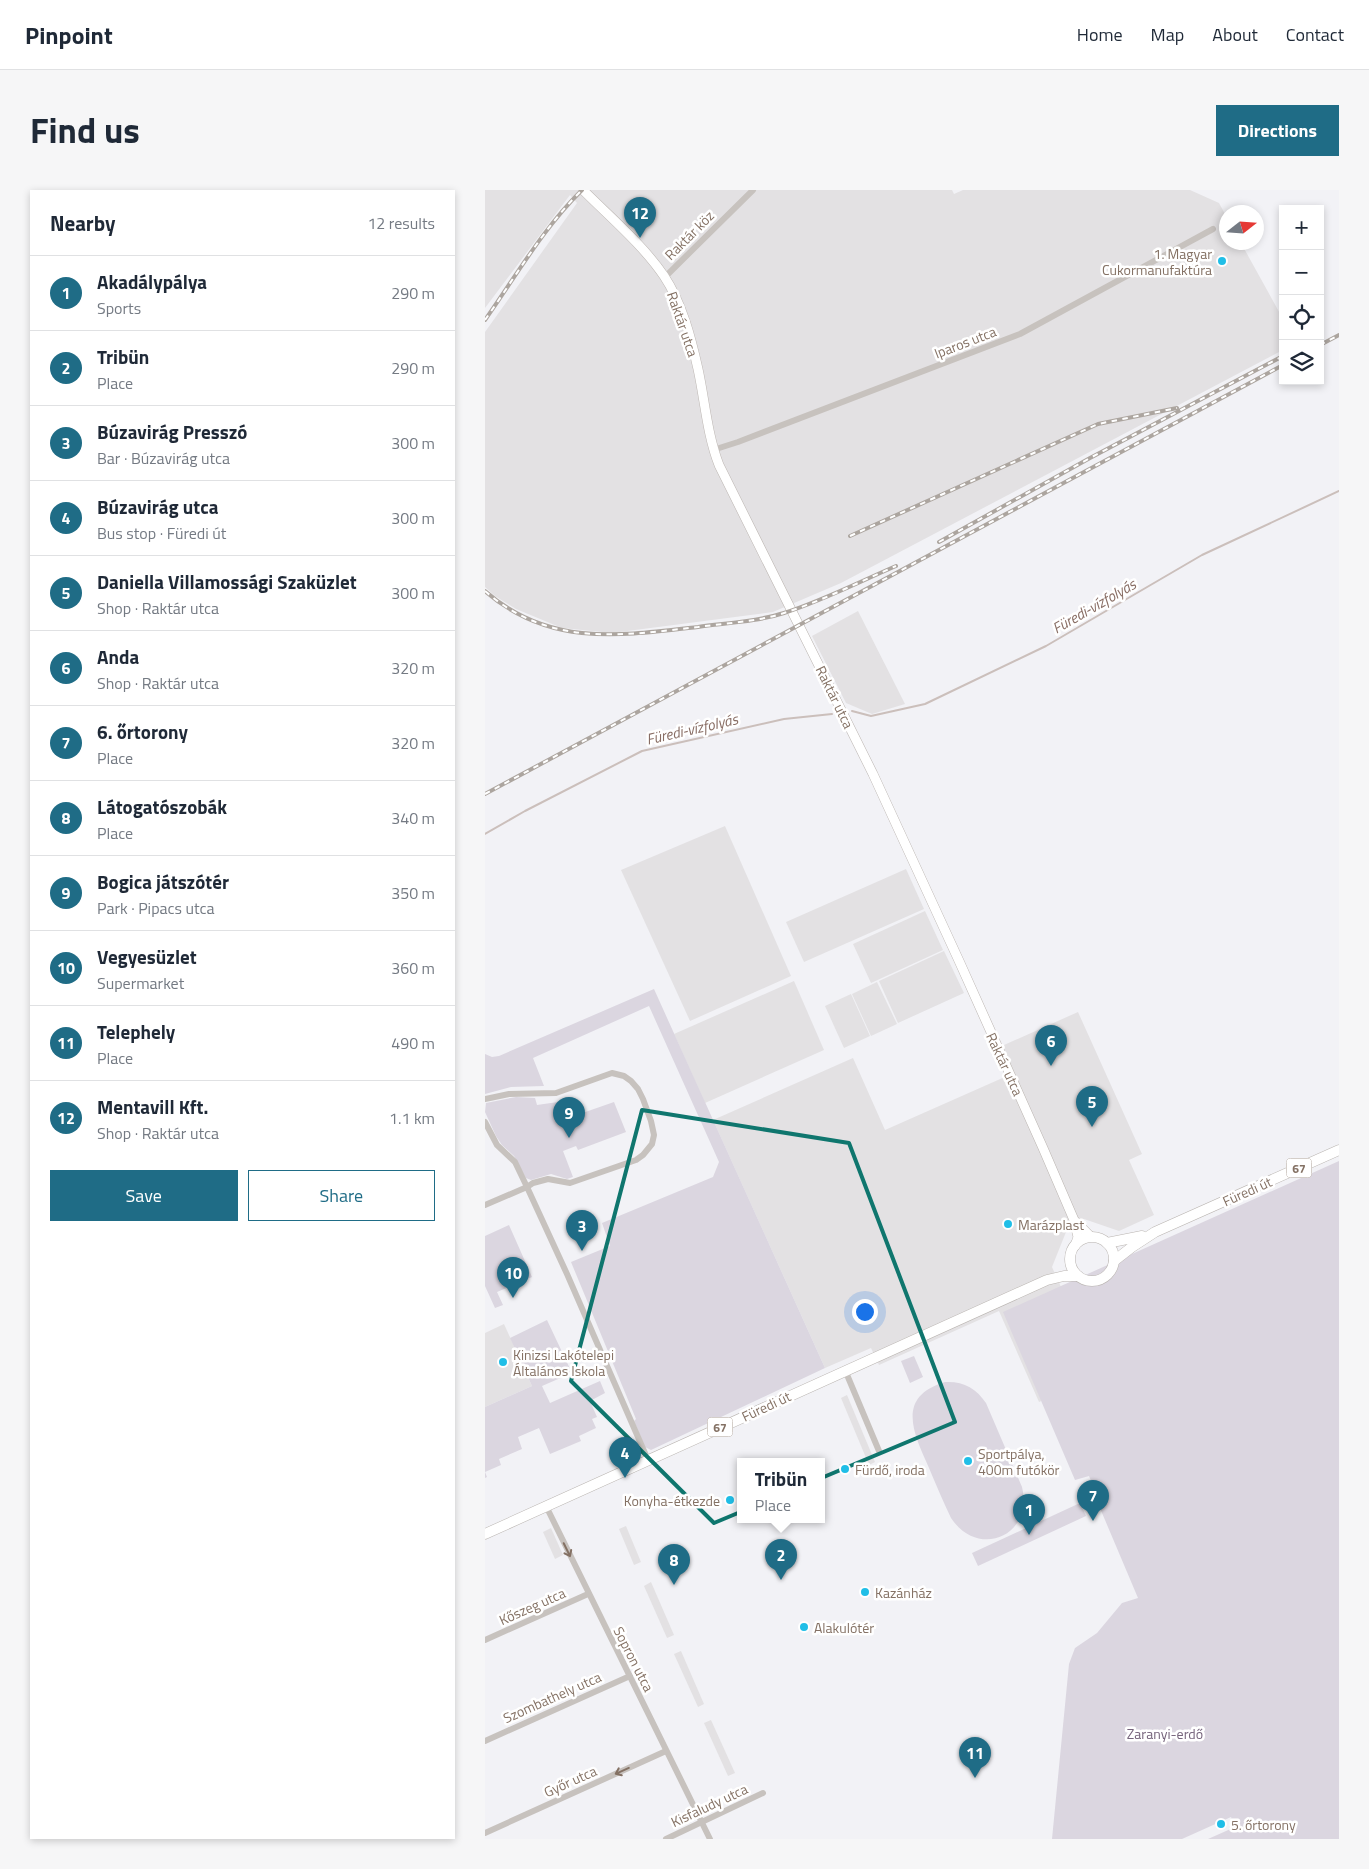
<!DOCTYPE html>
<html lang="en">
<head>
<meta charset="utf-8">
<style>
	:root { --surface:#fff; --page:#f6f6f7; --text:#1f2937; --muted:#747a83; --line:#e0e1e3; --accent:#1f6c86 }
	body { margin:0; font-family:"Titillium Web",sans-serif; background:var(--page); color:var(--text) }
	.controls { position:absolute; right:15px; top:15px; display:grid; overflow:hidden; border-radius:0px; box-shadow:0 2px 8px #0003 }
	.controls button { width:45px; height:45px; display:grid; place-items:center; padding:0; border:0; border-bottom:1px solid var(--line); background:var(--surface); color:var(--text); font:25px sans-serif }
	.compass { position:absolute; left:734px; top:15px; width:45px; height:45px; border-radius:50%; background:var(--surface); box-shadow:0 2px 8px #0003; rotate:73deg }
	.you { position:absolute; left:379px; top:1121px; width:18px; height:18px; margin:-12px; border:4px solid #fff; border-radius:50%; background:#1a73e8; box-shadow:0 0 0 8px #1a73e833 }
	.badge { display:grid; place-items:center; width:32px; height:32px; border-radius:50%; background:var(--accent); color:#fff; font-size:16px; font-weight:700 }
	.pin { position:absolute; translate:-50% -41px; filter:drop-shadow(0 1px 2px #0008) }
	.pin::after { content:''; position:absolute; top:26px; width:18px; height:15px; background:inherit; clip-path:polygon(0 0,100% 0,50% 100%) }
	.popup { position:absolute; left:252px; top:1268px; width:88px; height:65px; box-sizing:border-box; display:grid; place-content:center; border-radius:0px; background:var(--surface); filter:drop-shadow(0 1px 4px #0005); font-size:16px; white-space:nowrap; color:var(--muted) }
	.popup b { font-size:19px; color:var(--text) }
	.popup::after { content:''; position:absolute; left:50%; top:100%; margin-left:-10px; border:10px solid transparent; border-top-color:var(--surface) }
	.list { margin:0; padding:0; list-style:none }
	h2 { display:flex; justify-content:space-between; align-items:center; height:65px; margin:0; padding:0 20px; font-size:21px }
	h2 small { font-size:16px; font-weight:400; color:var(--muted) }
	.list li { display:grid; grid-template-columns:32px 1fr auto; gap:15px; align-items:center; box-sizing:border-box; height:75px; padding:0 20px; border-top:1px solid var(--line) }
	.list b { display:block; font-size:19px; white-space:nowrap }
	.list p { margin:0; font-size:16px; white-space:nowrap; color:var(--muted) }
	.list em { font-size:16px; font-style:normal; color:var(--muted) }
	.actions { display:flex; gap:10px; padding:15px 20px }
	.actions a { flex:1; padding:11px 0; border:1px solid var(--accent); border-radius:0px; text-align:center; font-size:18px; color:var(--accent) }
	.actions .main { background:var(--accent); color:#fff }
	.icon { flex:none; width:28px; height:28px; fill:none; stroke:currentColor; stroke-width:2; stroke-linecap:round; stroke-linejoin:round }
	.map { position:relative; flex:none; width:854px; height:1649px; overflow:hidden; border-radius:0px }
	header { display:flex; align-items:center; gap:30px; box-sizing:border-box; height:70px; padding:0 25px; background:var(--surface); border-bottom:1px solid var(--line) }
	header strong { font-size:24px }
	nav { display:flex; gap:28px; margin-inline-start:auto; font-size:18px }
	.intro { display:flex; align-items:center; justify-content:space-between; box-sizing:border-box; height:120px; padding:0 30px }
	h1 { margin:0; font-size:35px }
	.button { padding:12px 22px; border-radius:0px; background:var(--accent); color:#fff; font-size:18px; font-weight:700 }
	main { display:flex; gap:30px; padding:0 30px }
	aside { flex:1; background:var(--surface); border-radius:0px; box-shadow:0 2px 8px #0003 }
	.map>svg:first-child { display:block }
</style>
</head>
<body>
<header>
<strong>Pinpoint</strong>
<nav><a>Home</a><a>Map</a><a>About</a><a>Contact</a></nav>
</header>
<div class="intro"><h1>Find us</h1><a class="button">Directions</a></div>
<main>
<aside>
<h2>Nearby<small>12 results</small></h2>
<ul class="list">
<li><span class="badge">1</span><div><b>Akadálypálya</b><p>Sports</p></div><em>290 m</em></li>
<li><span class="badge">2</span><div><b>Tribün</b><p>Place</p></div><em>290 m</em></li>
<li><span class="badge">3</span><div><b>Búzavirág Presszó</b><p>Bar · Búzavirág utca</p></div><em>300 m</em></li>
<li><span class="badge">4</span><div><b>Búzavirág utca</b><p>Bus stop · Füredi út</p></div><em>300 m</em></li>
<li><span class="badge">5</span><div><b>Daniella Villamossági Szaküzlet</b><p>Shop · Raktár utca</p></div><em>300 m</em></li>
<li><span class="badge">6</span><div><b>Anda</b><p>Shop · Raktár utca</p></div><em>320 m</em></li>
<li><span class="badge">7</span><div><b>6. őrtorony</b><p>Place</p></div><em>320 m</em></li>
<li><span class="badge">8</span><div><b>Látogatószobák</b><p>Place</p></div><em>340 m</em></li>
<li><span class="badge">9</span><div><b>Bogica játszótér</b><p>Park · Pipacs utca</p></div><em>350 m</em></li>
<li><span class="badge">10</span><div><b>Vegyesüzlet</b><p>Supermarket</p></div><em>360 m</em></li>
<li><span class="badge">11</span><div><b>Telephely</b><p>Place</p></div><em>490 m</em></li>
<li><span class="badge">12</span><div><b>Mentavill Kft.</b><p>Shop · Raktár utca</p></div><em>1.1 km</em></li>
</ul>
<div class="actions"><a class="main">Save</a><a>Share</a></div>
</aside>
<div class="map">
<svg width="854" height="1649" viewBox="0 0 854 1649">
	<rect width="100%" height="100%" fill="#f2f2f6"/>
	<g fill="#e3e1e3">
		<path d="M0,0H467L469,4L478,0H705L734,13L741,26L742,52L756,53L798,129V160L356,393L288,422L127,443L77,438L31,419L10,406L0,397V142L92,13L85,5L0,118Z"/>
		<path d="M373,421L420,514L387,524L361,513L327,446Z"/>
		<path d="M240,636L306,786L205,831L136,680Z"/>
		<path d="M421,679L439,719L319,772L301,732Z"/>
		<path d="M440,721L458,760L386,793L368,754Z"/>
		<path d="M459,761L479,803L413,833L394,791Z"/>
		<path d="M309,791L339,860L220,913L189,844Z"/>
		<path d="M392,792L412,834L386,846L367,804Z"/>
		<path d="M366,804L385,846L359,858L340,816Z"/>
		<path d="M593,822L657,964L644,970L669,1025L634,1041L599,1029L583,1037L567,1077L576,1097L577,1202L554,1212L514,1121L394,1175L386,1158L340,1178L228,930L368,868L400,940L522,886L510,859Z"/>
		<path d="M19,1134L47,1196L0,1217V1143Z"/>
		<path d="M362,1205L390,1272L384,1275L356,1208Z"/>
		<path d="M141,1336L156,1372L149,1375L134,1339Z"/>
		<path d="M66,1338L78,1365L70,1369L58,1342Z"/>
		<path d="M166,1392L189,1445L182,1448L159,1396Z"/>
		<path d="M196,1461L219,1514L213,1517L189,1464Z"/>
		<path d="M226,1530L250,1583L243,1586L219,1533Z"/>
	</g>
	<g fill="#dbd6e0">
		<path d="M169,799L340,1178L166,1260L160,1257L149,1231L151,1229L86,1072L125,1056L117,1033L228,987L234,972L164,816L48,868L59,896L26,897L0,904V864L7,867L14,866Z"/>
		<path d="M31,907L50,908L52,915L80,911L86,927L129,912L141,942L93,960L91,956L78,961L88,987L82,989L66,984L46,990L41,988L29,966L17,955L11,946L0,922L1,913Z"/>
		<path d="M854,971V1649H723L750,1637L746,1627L697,1649H567L584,1474L590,1458L612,1443L637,1413L653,1408L609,1304L611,1303L604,1286L590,1290L518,1122Z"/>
		<path d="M24,1035L47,1087L12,1102L18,1115L10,1118L0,1096V1046Z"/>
		<path d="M62,1130L87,1183L57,1196L65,1213L115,1191L120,1203L105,1211L112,1227L107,1229L111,1238L94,1246L96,1251L65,1264L54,1238L33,1247L37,1259L14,1269L16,1275L0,1282L2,1287L0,1288V1217L47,1196L25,1148Z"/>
		<path d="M429,1166L438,1187L425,1193L416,1171Z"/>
		<path d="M460,1192C478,1191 491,1198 501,1213L537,1297C549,1345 494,1370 466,1328C458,1311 451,1295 444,1278C429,1244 410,1207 460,1192Z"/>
		<path d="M595,1313L601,1326L493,1376L487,1363Z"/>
	</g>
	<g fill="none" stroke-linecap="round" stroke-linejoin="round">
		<g stroke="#cbbfbb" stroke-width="2">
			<path d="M367,521L386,526L440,514L561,456L717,365L854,301"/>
			<path d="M0,644L40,621L157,561L299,529L347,524"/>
		</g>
		<defs>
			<g id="secondary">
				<path d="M98,0C125,27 158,55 179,86C197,113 206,148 213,179C220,211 222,244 234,275L388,584L475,773L558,958L589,1030L593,1047L590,1056"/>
				<path d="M591,1032L606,1047"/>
			</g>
			<g id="primary">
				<circle cx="607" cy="1069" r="22"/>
				<path d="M622,1053L657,1046"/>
				<path d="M629,1071L647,1057L670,1042L854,960"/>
				<path d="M0,1344L562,1090L579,1086H593"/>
			</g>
		</defs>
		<use href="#secondary" stroke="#bbb5b1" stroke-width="10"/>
		<use href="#primary" stroke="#b9b4b0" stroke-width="11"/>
		<g stroke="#c7c2be" stroke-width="6">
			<path d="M180,87L268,0"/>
			<path d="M228,260L253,252L535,144L728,39"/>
			<path d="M0,909L24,904L71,903L127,883L139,886L146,891L153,899L158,909L166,931L169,945L167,954L158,965L151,970L85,993L63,989L48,993L42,997L30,972L12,955L0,932"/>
			<path d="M0,1015L42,997L82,1084L163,1270"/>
			<path d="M360,1180L394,1261"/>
			<path d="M61,1316L225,1649"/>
			<path d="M0,1450L103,1404"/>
			<path d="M0,1551L145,1486"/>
			<path d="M0,1643L181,1561"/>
			<path d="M181,1649L278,1603"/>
		</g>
		<use href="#secondary" stroke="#fff" stroke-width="9"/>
		<use href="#primary" stroke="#fff" stroke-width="10"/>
		<defs>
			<g id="rail">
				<path d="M0,130C31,86 59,37 97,0"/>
				<path d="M835,155L854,145"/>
				<path d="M365,346L613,234L692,218"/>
				<path d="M454,352L605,268L798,166"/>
				<path d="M0,401C64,457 135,446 213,437C241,433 271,432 299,423C337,411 374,392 411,376"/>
				<path d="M0,604L798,175"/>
			</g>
		</defs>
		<use href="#rail" stroke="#aca59f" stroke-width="4"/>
		<use href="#rail" stroke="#fff" stroke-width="2" stroke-dasharray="5.5" stroke-linecap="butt"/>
	</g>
	<defs><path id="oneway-shaft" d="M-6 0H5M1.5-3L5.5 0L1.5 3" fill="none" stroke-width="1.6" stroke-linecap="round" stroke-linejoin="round" transform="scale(1.25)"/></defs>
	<g stroke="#847164">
		<use href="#oneway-shaft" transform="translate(82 1360) rotate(64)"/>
		<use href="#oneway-shaft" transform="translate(137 1581) rotate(156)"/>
	</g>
	<path fill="none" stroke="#0f766e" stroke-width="4" stroke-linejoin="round" d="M157,920L364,953L470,1232L229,1333L86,1191Z"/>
	<g fill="#20bee7" stroke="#fff" stroke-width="2">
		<circle cx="737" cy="71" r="5"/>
		<circle cx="523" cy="1034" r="5"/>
		<circle cx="18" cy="1172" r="5"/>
		<circle cx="483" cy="1271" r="5"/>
		<circle cx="360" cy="1279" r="5"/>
		<circle cx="245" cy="1310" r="5"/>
		<circle cx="380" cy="1402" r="5"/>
		<circle cx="319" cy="1437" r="5"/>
		<circle cx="736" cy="1634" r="5"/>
	</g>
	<g text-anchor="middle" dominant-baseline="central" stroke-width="5" stroke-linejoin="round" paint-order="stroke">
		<g fill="#fff" stroke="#a99c92" stroke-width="1">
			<rect x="801.5" y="968.5" width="25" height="19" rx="4"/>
			<rect x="222.5" y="1227.5" width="25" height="19" rx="4"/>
		</g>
		<g font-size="12" font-weight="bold" fill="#847164">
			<text x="814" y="978">67</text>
			<text x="235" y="1237">67</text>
		</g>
		<g font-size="14" fill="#847164" stroke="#fff">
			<text transform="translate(204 45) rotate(-45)">Raktár köz</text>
			<text transform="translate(198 134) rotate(71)">Raktár utca</text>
			<text transform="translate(480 152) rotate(-21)">Iparos utca</text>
			<text transform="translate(350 507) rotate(64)">Raktár utca</text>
			<text transform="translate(520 874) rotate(65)">Raktár utca</text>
			<text transform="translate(762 1001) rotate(-24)">Füredi út</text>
			<text transform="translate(281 1216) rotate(-25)">Füredi út</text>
			<text transform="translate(47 1416) rotate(-24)">Kőszeg utca</text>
			<text transform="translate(149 1469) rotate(63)">Sopron utca</text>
			<text transform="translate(67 1507) rotate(-24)">Szombathely utca</text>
			<text transform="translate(85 1591) rotate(-24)">Győr utca</text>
			<text transform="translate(224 1615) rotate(-25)">Kisfaludy utca</text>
		</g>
		<g font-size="14" fill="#847164" stroke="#fff" text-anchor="start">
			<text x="727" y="63" text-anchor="end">1. Magyar<tspan x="727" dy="16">Cukormanufaktúra</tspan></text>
			<text x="533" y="1034">Marázplast</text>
			<text x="28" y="1164">Kinizsi Lakótelepi<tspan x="28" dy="16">Általános Iskola</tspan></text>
			<text x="493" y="1263">Sportpálya,<tspan x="493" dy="16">400m futókör</tspan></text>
			<text x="370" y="1279">Fürdő, iroda</text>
			<text x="235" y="1310" text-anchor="end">Konyha-étkezde</text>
			<text x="390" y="1402">Kazánház</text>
			<text x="329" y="1437">Alakulótér</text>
			<text x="746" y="1634">5. őrtorony</text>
		</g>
		<g font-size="14" fill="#75637b" stroke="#fff">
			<text x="680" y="1543">Zaranyi-erdő</text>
		</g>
		<g font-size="15" font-style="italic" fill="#886d64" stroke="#fff">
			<text transform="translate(609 416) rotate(-30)">Füredi-vízfolyás</text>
			<text transform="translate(207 539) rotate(-13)">Füredi-vízfolyás</text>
		</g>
	</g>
</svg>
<div class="controls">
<button>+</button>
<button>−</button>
<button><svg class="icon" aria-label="locate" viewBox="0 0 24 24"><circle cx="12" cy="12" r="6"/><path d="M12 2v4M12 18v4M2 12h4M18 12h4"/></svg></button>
<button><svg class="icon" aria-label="layers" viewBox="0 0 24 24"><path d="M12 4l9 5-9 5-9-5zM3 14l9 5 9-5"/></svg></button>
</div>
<svg class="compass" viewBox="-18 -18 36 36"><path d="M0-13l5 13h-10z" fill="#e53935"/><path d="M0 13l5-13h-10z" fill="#747a83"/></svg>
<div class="you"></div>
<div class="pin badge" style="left:544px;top:1345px">1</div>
<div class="pin badge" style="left:296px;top:1390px">2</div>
<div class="popup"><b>Tribün</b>Place</div>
<div class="pin badge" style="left:97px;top:1061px">3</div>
<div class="pin badge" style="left:140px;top:1288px">4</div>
<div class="pin badge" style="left:607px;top:937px">5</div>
<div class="pin badge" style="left:566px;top:876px">6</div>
<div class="pin badge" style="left:608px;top:1331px">7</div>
<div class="pin badge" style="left:189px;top:1395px">8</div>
<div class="pin badge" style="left:84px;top:948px">9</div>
<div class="pin badge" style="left:28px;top:1108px">10</div>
<div class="pin badge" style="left:490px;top:1588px">11</div>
<div class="pin badge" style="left:155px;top:48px">12</div>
</div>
</main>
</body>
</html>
